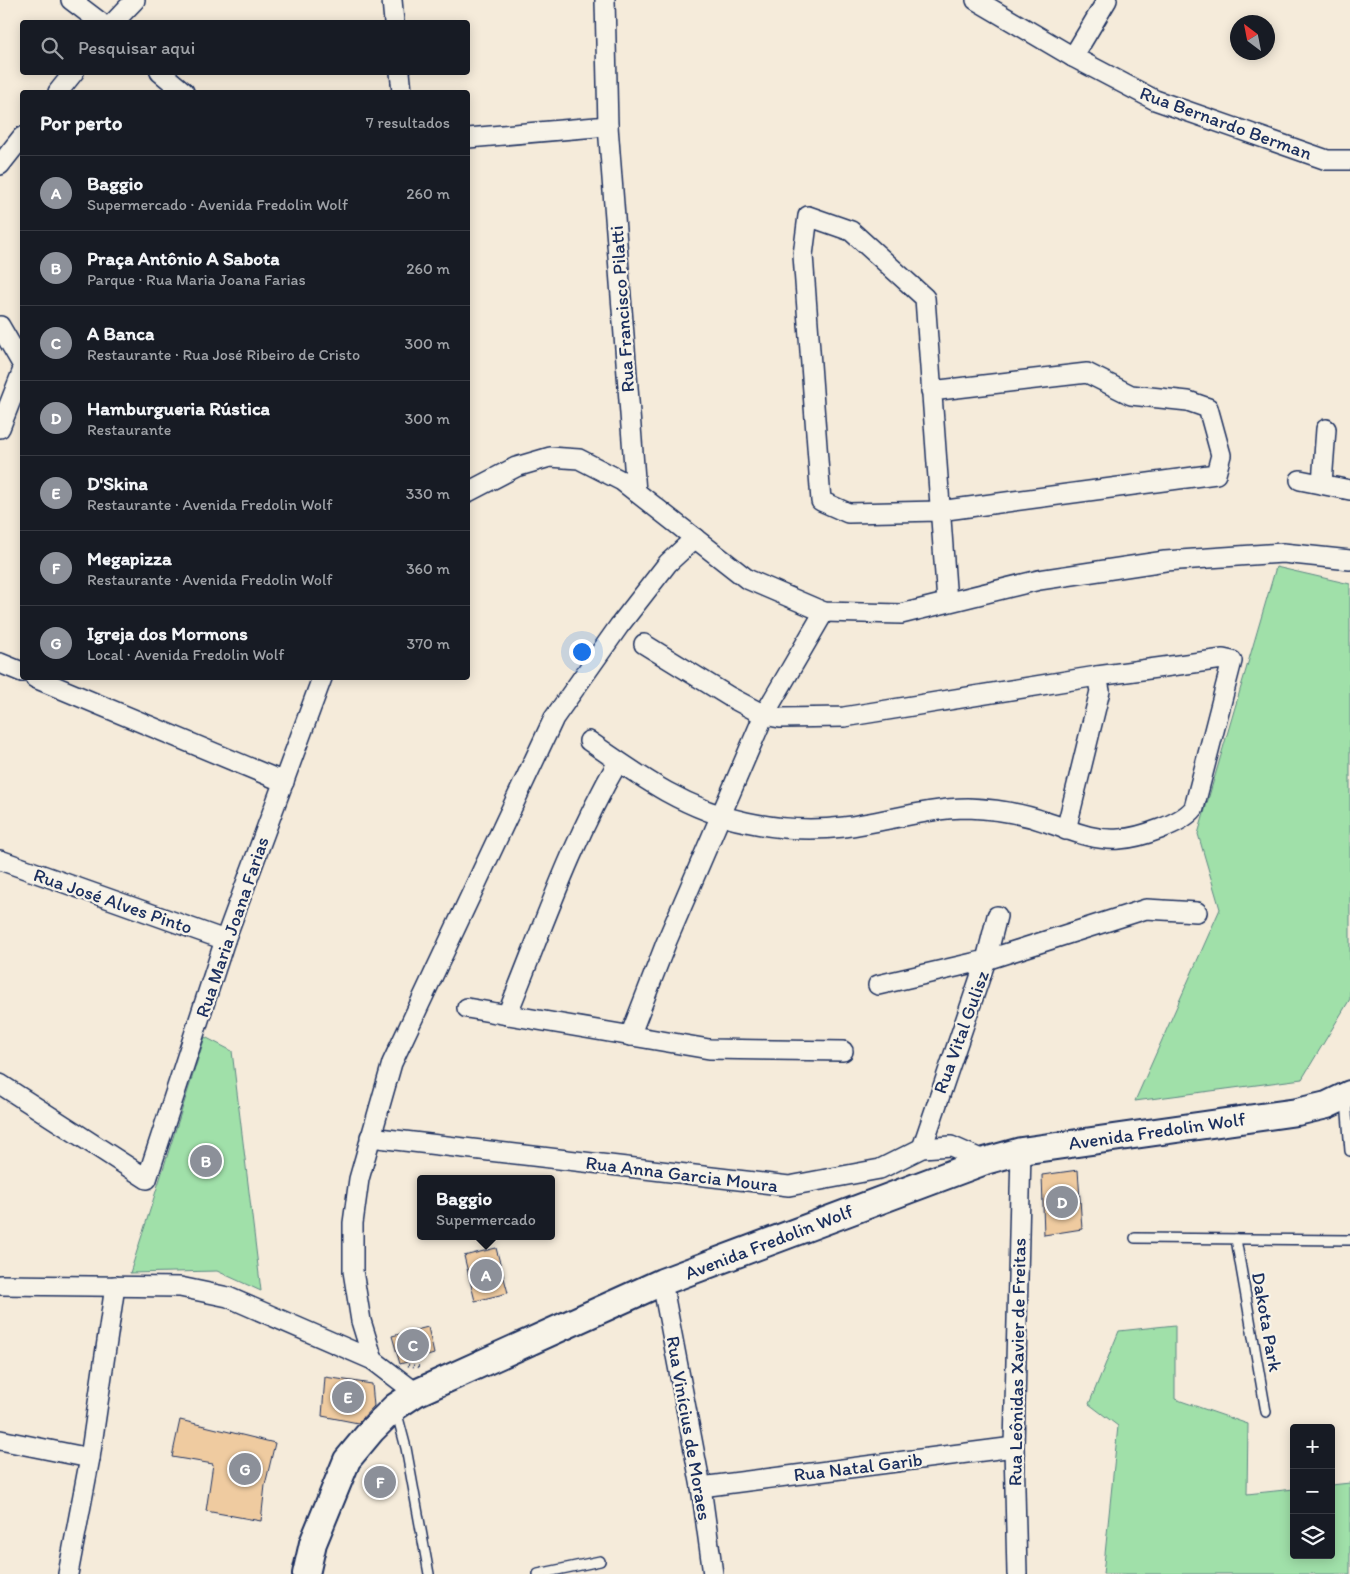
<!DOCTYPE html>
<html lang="pt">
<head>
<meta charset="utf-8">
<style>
	:root { --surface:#171b24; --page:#242831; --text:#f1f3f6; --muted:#9ea1a6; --line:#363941; --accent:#8c9099 }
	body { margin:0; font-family:Itim,sans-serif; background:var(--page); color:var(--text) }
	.controls { position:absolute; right:15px; bottom:15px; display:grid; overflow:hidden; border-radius:5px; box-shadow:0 2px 12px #0003 }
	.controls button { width:45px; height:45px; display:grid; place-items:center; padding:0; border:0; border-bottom:1px solid var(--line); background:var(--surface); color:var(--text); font:25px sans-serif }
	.compass { position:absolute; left:1230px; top:15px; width:45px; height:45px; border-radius:50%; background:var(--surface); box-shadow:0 2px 12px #0003; rotate:328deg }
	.you { position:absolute; left:581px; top:651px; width:18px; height:18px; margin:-12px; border:4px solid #fff; border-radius:50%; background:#1a73e8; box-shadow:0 0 0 8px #1a73e833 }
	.badge { display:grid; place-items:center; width:32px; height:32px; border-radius:50%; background:var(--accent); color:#fff; font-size:16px; font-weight:700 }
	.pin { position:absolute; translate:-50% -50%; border:2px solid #fff; box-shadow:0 1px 5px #0006 }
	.popup { position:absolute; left:417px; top:1175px; width:138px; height:65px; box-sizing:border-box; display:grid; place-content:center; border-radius:5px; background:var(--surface); filter:drop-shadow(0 1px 4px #0005); font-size:16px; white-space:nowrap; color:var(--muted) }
	.popup b { font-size:19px; color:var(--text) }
	.popup::after { content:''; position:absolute; left:50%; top:100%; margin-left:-10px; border:10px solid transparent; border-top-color:var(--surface) }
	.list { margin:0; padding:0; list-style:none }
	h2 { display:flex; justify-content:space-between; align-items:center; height:65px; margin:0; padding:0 20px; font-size:21px }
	h2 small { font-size:16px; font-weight:400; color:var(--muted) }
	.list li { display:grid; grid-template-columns:32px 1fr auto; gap:15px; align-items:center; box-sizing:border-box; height:75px; padding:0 20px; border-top:1px solid var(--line) }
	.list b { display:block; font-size:19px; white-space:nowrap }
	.list p { margin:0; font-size:16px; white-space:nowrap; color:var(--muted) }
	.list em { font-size:16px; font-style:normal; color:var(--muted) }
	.icon { flex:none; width:28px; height:28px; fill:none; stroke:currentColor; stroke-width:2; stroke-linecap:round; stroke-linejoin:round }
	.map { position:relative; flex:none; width:1350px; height:1574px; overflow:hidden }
	.search { position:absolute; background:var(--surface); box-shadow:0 2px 12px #0003; left:20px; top:20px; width:450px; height:55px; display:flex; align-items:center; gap:12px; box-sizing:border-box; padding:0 18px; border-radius:5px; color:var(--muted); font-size:19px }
	.panel { position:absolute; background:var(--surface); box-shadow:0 2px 12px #0003; left:20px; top:90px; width:450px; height:590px; border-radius:5px }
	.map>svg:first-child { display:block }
</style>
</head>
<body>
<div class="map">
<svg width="1350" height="1574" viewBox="0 0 1350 1574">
	<rect width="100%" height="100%" fill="#f5ebda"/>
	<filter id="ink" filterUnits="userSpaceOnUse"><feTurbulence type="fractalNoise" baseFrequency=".02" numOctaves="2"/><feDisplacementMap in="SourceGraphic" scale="10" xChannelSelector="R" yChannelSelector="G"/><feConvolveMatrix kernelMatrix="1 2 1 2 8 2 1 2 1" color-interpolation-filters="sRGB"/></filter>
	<g filter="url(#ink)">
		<g fill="#a0e0a9" stroke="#5e8884">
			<path d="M1276,567L1350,584V999L1302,1079L1135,1101L1220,909L1198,834Z"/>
			<path d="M205,1037L232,1051L261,1291L217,1271L130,1273Z"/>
			<path d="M1175,1325V1399L1248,1424L1247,1494L1294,1489V1555H1331V1485L1350,1483V1574H1103L1118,1426L1089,1404L1119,1331Z"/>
		</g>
		<g fill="#efcba0" stroke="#1b2f5e">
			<path d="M1078,1170L1082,1229L1044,1235L1042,1175Z"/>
			<path d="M496,1248L508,1293L475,1301L464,1256Z"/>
			<path d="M428,1327L434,1354L400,1364L392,1336Z"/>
			<path d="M325,1377L372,1384L374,1406L358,1423L322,1416Z"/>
			<path d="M180,1420L275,1443L265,1485L261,1521L206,1511L213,1464L172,1457Z"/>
		</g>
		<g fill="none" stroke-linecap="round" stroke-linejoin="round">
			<defs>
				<g id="service">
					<path d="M1346,1100L1350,1151"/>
					<path d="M1135,1238L1350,1240"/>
					<path d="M1236,1239L1266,1412"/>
					<path d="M396,1410L406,1448L429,1574"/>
					<path d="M538,1574L600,1561"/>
				</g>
				<g id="minor">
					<path d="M71,0L100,22"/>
					<path d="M392,0L394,22"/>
					<path d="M605,0L608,126L636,492"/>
					<path d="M976,0L1073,57L1155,100L1327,160H1350"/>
					<path d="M114,22L135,0"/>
					<path d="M1073,57L1107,0"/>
					<path d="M160,72L184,92"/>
					<path d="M400,72L402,92"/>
					<path d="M58,92L74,72"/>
					<path d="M468,138L608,126"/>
					<path d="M0,165L22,137"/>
					<path d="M0,326L22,364"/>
					<path d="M931,391L1087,373L1131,395L1188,401L1208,408L1221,455L1216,474L939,511L848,513L821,501L803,255L808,216L851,231L925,298L947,602"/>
					<path d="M0,428L22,372"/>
					<path d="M1300,480L1350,490"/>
					<path d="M1322,483L1326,429"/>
					<path d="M468,492L516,467L550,457L579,459L622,481L747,579L824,612L901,614L1039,580L1165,561L1283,553L1350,560"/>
					<path d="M0,663L22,672"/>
					<path d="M35,678L284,782"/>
					<path d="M589,741C639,776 686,810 746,822C778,829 811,831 844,827C885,822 926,808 968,808C994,809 1021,813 1046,822C1070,830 1093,841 1119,839C1139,838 1182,824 1194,808L1232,661L1223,659L1097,676L844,717L780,718L764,715L730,697L644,644"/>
					<path d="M1066,830L1100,691L1097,676"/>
					<path d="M0,860L225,940"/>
					<path d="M878,985L986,960L1146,909L1197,912"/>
					<path d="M467,1008L709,1049L843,1051"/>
					<path d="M507,1015C542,929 572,841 618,762"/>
					<path d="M630,1036L666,943L764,715L824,612"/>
					<path d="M0,1084L147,1179L225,940L322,678"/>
					<path d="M370,1137L789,1186L880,1169L922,1148L951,1146L985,1161"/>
					<path d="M922,1148L986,960L997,916"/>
					<path d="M662,1282L701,1487L713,1574"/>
					<path d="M0,1285L180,1287L228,1297L373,1360L416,1393"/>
					<path d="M373,1360L361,1321L353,1271V1223L359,1179L392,1063L554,718L619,626L668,563L695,538"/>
					<path d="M0,1440L90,1458"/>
					<path d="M701,1487L1014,1447"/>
					<path d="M68,1574L90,1458L115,1286"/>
					<path d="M1017,1574L1014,1447L1021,1151"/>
				</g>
				<path id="secondary" d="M306,1574L313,1543L347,1460L372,1430L395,1407L416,1393L662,1282L985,1161L1021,1151L1297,1112L1327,1105L1350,1094"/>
			</defs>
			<use href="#service" stroke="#1b2f5e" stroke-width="12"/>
			<use href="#minor" stroke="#1b2f5e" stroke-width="22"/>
			<use href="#secondary" stroke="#1b2f5e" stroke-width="30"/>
			<path stroke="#1b2f5e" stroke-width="3" stroke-dasharray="1 4" stroke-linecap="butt" d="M408,1365L421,1367"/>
			<use href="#service" stroke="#f7f3e8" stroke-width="9"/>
			<use href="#minor" stroke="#f7f3e8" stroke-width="19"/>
			<use href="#secondary" stroke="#f7f3e8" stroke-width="26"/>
		</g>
	</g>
	<g text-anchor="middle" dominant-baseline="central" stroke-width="4.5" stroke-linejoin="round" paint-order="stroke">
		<g font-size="19" fill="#1b2f5e" stroke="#f7f3e8">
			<text transform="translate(1226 123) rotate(20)">Rua Bernardo Berman</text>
			<text transform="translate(622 309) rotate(-94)">Rua Francisco Pilatti</text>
			<text transform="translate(113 901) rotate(19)">Rua José Alves Pinto</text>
			<text transform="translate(232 927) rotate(-71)">Rua Maria Joana Farias</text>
			<text transform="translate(961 1032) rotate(-70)">Rua Vital Gulisz</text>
			<text transform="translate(1157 1131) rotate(-8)">Avenida Fredolin Wolf</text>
			<text transform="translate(682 1174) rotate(7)">Rua Anna Garcia Moura</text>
			<text transform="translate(769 1242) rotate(-21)">Avenida Fredolin Wolf</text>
			<text transform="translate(1267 1322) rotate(80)">Dakota Park</text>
			<text transform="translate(1017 1362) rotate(-89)">Rua Leônidas Xavier de Freitas</text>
			<text transform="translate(689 1428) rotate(80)">Rua Vinícius de Moraes</text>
			<text transform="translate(858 1467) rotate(-7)">Rua Natal Garib</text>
		</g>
	</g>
</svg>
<div class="controls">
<button>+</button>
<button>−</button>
<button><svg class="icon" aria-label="layers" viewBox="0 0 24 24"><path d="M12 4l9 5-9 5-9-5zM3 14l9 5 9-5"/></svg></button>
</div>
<svg class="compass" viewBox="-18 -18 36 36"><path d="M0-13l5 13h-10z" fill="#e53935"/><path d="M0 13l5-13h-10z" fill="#9ea1a6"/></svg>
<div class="you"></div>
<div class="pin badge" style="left:486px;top:1275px">A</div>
<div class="popup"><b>Baggio</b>Supermercado</div>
<div class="pin badge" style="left:206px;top:1161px">B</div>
<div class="pin badge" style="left:413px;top:1345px">C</div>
<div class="pin badge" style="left:1062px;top:1202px">D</div>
<div class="pin badge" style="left:348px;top:1397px">E</div>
<div class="pin badge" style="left:380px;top:1482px">F</div>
<div class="pin badge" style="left:245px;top:1469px">G</div>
<div class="search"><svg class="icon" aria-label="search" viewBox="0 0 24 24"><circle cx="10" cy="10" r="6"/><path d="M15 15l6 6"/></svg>Pesquisar aqui</div>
<section class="panel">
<h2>Por perto<small>7 resultados</small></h2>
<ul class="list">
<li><span class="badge">A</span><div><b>Baggio</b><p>Supermercado · Avenida Fredolin Wolf</p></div><em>260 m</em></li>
<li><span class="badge">B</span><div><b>Praça Antônio A Sabota</b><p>Parque · Rua Maria Joana Farias</p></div><em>260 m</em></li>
<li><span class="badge">C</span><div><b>A Banca</b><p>Restaurante · Rua José Ribeiro de Cristo</p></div><em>300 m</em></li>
<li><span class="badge">D</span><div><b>Hamburgueria Rústica</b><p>Restaurante</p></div><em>300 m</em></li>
<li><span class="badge">E</span><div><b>D'Skina</b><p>Restaurante · Avenida Fredolin Wolf</p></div><em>330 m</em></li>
<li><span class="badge">F</span><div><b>Megapizza</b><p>Restaurante · Avenida Fredolin Wolf</p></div><em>360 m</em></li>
<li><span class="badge">G</span><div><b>Igreja dos Mormons</b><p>Local · Avenida Fredolin Wolf</p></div><em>370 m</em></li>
</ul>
</section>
</div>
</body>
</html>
